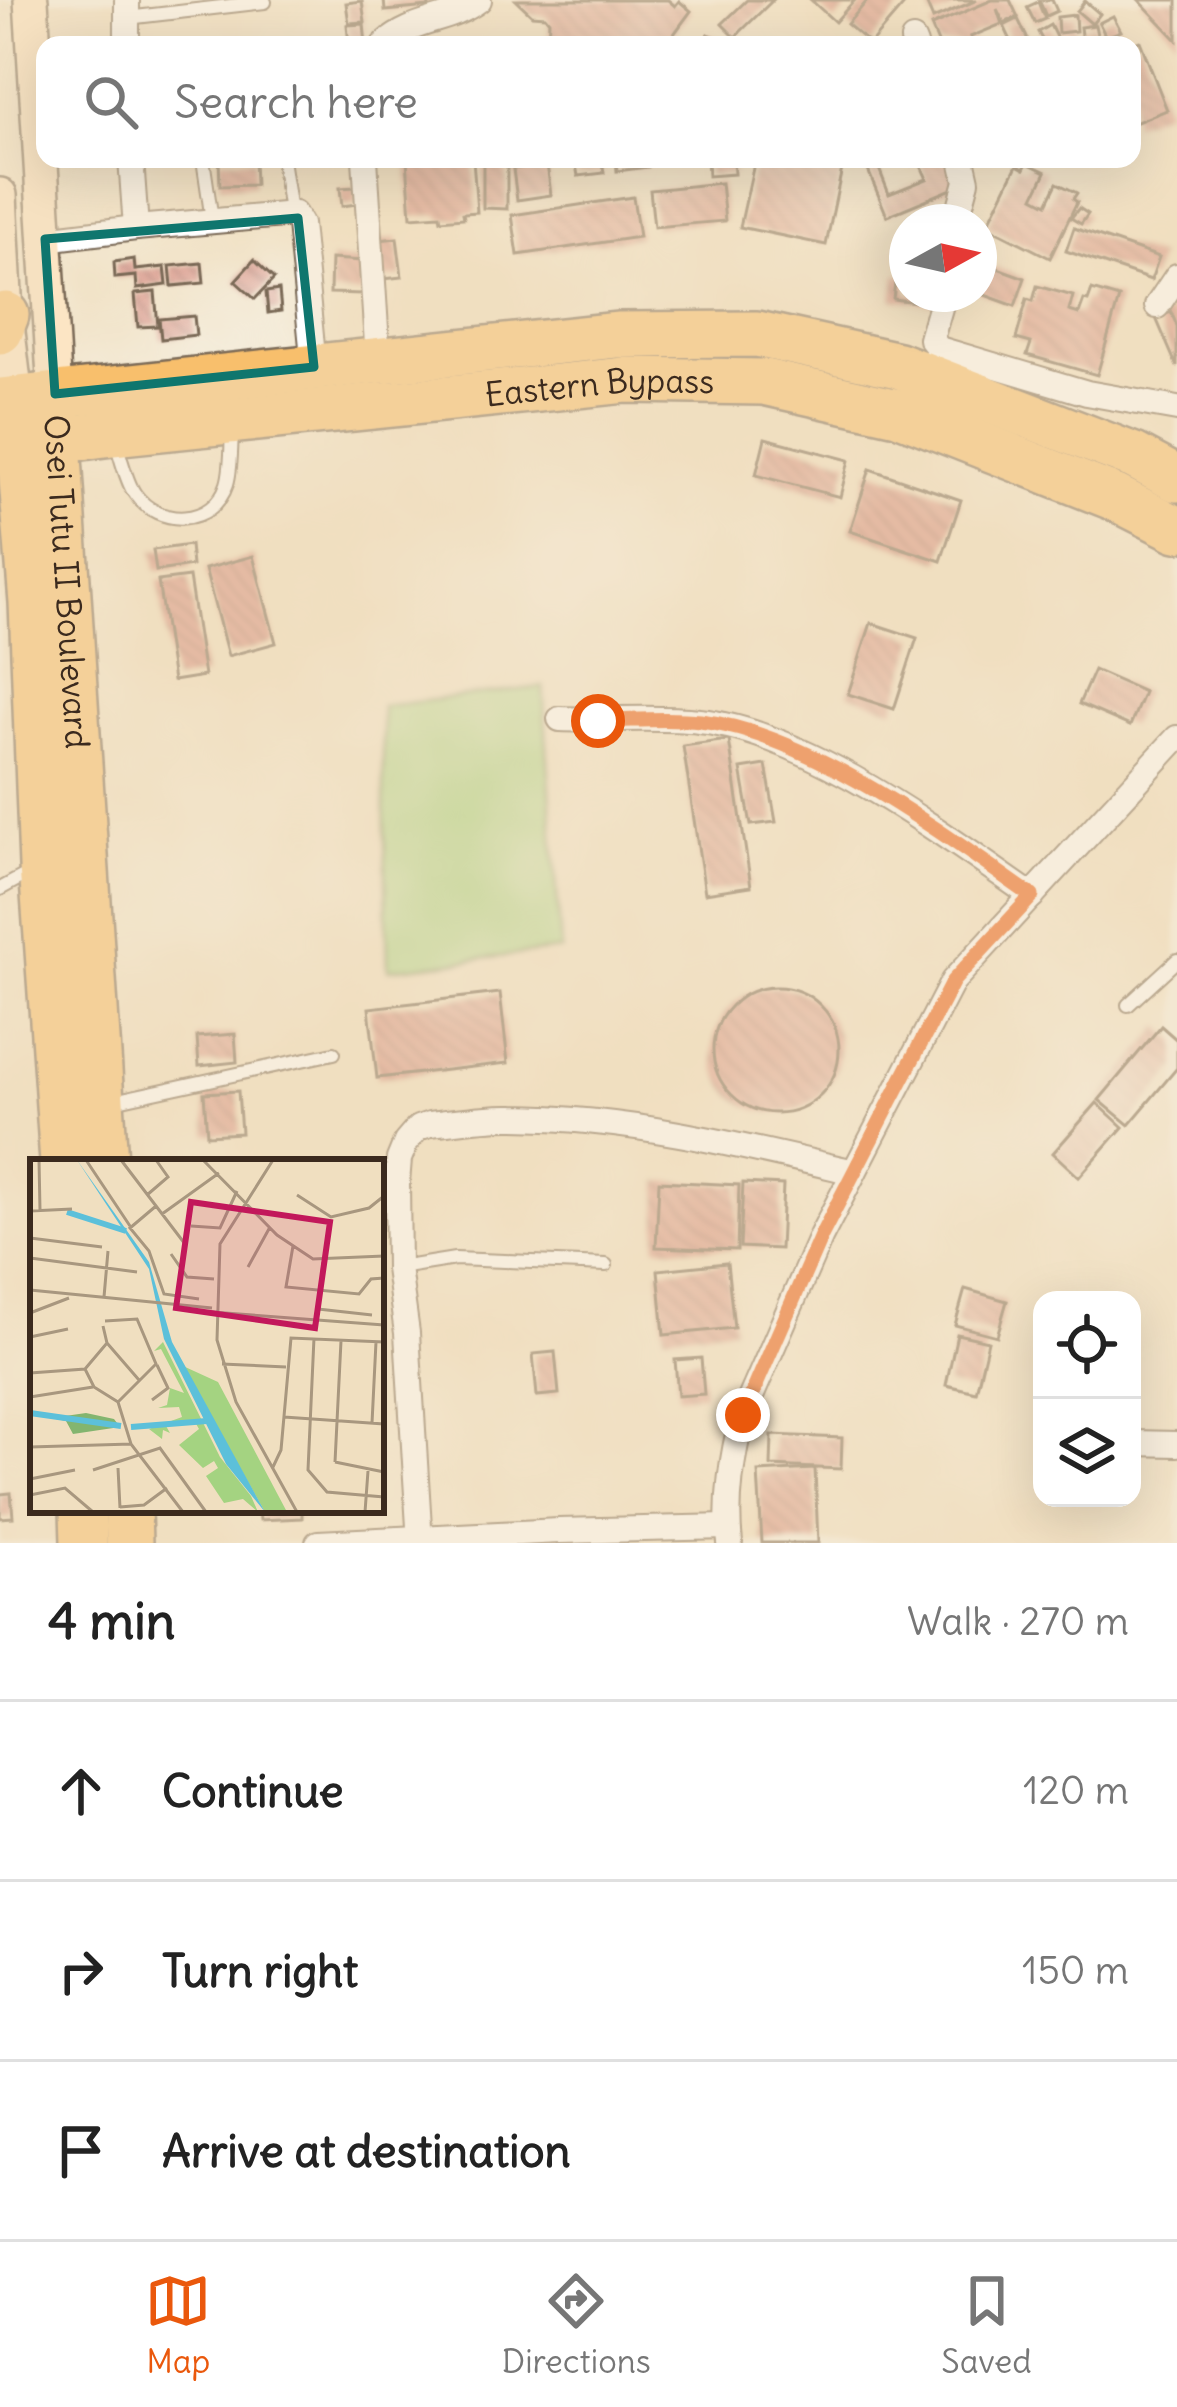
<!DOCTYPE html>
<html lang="en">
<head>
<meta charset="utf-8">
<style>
	:root { --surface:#fff; --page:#f2f2f2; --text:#222; --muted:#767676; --line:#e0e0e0; --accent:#ea580c }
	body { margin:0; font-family:Delius,sans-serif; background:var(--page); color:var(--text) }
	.controls { position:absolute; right:36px; bottom:36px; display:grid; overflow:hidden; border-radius:24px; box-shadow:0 12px 48px #0002 }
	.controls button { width:108px; height:108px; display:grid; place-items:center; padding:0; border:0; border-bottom:3px solid var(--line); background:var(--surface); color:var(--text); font:60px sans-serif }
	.compass { position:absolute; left:889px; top:204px; width:108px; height:108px; border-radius:50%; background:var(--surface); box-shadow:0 12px 48px #0002; rotate:82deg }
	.stop { position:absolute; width:36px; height:36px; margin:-27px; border:9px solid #ea580c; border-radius:50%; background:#fff }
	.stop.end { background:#ea580c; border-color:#fff; box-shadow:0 3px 12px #0008 }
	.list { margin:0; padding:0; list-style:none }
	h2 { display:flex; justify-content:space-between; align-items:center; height:156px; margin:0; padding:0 48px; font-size:51px }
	h2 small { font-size:39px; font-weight:400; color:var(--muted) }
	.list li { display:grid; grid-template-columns:78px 1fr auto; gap:36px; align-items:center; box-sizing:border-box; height:180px; padding:0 48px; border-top:3px solid var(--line) }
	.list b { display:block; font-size:45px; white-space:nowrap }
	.list em { font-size:39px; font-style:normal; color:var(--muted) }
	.icon { flex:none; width:66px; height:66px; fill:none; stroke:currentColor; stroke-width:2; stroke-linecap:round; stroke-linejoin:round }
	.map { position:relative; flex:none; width:1177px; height:1543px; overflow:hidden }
	.search { position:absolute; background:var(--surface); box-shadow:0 12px 48px #0002; left:36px; right:36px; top:36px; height:132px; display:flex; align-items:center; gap:30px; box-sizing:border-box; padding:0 42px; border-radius:24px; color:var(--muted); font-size:45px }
	.sheet { height:696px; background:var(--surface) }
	nav { display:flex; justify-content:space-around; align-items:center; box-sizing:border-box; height:168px; border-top:3px solid var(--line); background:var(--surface); font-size:33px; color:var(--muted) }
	nav a { display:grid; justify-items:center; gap:6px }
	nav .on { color:var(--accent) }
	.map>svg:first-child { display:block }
</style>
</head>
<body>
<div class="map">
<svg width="1177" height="1543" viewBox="0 0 1177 1543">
	<defs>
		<pattern id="building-back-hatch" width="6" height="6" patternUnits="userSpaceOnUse" patternTransform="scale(3)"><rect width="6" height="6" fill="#d89182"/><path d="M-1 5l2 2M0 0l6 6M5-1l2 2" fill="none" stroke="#b0776a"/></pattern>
	</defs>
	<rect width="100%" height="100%" fill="#f7f3e8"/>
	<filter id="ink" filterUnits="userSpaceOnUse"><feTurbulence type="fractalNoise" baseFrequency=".00833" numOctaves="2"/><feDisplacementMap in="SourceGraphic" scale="24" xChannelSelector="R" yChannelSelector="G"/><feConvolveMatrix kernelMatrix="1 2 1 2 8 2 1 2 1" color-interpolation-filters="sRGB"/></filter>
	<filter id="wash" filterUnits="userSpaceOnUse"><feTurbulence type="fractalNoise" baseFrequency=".004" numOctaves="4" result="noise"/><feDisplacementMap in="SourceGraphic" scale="48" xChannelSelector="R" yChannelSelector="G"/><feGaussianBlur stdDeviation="2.7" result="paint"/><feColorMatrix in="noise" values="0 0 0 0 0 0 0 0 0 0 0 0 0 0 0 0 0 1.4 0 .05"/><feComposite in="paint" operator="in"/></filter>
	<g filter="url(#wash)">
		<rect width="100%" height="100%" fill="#f0dfc0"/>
		<path fill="#a4d381" stroke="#707e50" stroke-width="3" d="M543,687L561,950L388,969L382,706Z"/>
		<g id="blocks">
			<g fill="url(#building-back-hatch)">
				<path d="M384,0H428L429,7L385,11Z"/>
				<path d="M516,0H668L675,6L679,1L691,11L666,45H556L548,39L549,21L545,16L532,15Z"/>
				<path d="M747,0H773L735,37L722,24Z"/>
				<path d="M811,0H855L835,22Z"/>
				<path d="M868,0H908L870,44L847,24Z"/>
				<path d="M925,0H977L933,19Z"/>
				<path d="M992,0H1010L1018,17L1004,23L997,9L1002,24L970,37L974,45H939L931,26Z"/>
				<path d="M1039,0H1052L1057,11L1046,16Z"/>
				<path d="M1139,0H1177V40Z"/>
				<path d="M362,1L365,22L349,23L346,3Z"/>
				<path d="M1085,1L1100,14L1092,24L1077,11Z"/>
				<path d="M1038,2L1045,19L1035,23L1027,7Z"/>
				<path d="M1075,15L1076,31L1058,33L1057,17Z"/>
				<path d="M1113,16L1121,31L1106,37L1099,23Z"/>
				<path d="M1018,19L1028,40L1031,45H1013L1004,26Z"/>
				<path d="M364,24L366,45H349L347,25Z"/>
				<path d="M1050,25L1057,39L1045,45L1038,32Z"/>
				<path d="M1095,25L1098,40L1082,43L1080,27Z"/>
				<path d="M708,34L737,44V45H704Z"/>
				<path d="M1140,41L1167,110L1132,124V44Z"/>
				<path d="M219,159H254L255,185L220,186Z"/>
				<path d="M407,159H473L477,212L463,213L464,218L441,220L440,215L411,217Z"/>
				<path d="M483,159H507V209L483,208Z"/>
				<path d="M575,159H602L604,173L578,176Z"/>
				<path d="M616,159H647L648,167L617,171Z"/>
				<path d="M707,159H733L734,174L708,176Z"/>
				<path d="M755,159H844L826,245L740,227Z"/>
				<path d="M918,159H953L964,184L887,216L868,170L878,166L889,194L927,179Z"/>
				<path d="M1027,163L1046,172L1034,197L1047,204L1057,183L1077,193L1073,199L1077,202L1050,258L987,226L1017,165L1024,169Z"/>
				<path d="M547,164L551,195L517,200L513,169Z"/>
				<path d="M721,183L725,221L654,227L650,190Z"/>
				<path d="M356,187L357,204L342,206L340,188Z"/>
				<path d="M633,197L639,237L518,255L512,215Z"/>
				<path d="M1079,208L1088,214L1081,224L1071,218Z"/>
				<path d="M947,210L948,222H928L927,213Z"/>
				<path d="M1074,228L1159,257L1151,280L1066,251Z"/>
				<path d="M397,238L402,277L383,279L379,240Z"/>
				<path d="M134,259L135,270L165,267L167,285L137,289L136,276L115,278L114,262Z"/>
				<path d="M331,259L363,261L362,294L330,293Z"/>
				<path d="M254,260L274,279L255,299L235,281Z"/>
				<path d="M981,262L1025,278L1015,306L979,293Z"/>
				<path d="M202,263L204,283L172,286L170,266Z"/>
				<path d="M896,274L907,276V294H940L938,305L893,299Z"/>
				<path d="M1037,286L1073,296L1069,311L1079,314L1084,300L1088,301L1092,290L1119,298L1097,375L1027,355L1031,343L1016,339L1027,299L1033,301Z"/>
				<path d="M279,290L281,311L268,313L266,292Z"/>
				<path d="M155,292L158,326L138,327L135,294Z"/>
				<path d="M1171,312L1177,326V367L1156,318Z"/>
				<path d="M194,316L196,335L161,339L159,319Z"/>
				<path d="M765,438L849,460L840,497L756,475Z"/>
				<path d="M870,469L961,500L941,561L850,531Z"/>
				<path d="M190,545L192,566L156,571L153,550Z"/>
				<path d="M253,556L276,643L228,656L205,569Z"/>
				<path d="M189,577L204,676L173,681L158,581Z"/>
				<path d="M871,623L917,638L894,709L848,694Z"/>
				<path d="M1094,670L1144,692L1130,726L1079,704Z"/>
				<path d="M729,740L751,886L705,893L683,746Z"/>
				<path d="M766,765L776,822L751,825L741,769Z"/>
				<circle cx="776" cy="1050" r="63"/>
				<path d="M500,993L508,1063L377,1078L369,1008Z"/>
				<path d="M1161,1026L1177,1040V1068L1129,1125L1099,1100Z"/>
				<path d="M235,1034L237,1062L199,1066L197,1037Z"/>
				<path d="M238,1091L241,1133L207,1135L204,1093Z"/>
				<path d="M1097,1103L1123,1127L1079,1177L1053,1153Z"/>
				<path d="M659,1181L739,1185L737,1250L656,1247Z"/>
				<path d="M743,1183L783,1185L780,1249L740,1247Z"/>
				<path d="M727,1263L734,1328L664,1335L658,1270Z"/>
				<path d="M965,1289L1007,1301L997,1336L955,1325Z"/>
				<path d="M957,1334L988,1341L976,1392L946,1385Z"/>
				<path d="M555,1352L559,1394L537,1396L533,1354Z"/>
				<path d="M701,1358L704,1394L678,1396L675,1360Z"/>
				<path d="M772,1435L842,1438L841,1469L771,1466Z"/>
				<path d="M815,1469L818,1543H762L758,1472Z"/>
				<path d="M11,1493L13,1517L0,1518V1494Z"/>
				<path d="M259,1510H302V1518L260,1520Z"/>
			</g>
		</g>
	</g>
	<g filter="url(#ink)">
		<use href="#blocks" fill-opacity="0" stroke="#7a6957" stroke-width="3"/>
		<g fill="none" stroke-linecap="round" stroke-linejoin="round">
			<defs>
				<g id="lane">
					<path d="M127,18L265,2"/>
					<path d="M203,159L212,220"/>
					<path d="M282,159L290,212"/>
					<path d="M115,439C120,454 126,482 135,494C158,527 213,527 227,484C232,468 231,445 232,427"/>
					<path d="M0,889L31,872"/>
					<path d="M1128,1005L1177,960"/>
					<path d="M113,1101L334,1053"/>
					<path d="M399,1268L455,1259L606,1265"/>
				</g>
				<g id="street">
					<path d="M127,0V45"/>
					<path d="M913,40L915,45"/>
					<path d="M384,45C414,18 449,23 479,0"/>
					<path d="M131,159L136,228"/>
					<path d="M365,159L378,360"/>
					<path d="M956,222L967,181L962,159"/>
					<path d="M45,239L136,228L294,214L300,224L314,367"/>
					<path d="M944,294L931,339L939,349L1087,393L1177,409"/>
					<path d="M1157,306L1177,276"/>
					<path d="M560,719C605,721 655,716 699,721C808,732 942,834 1032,896"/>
					<path d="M1132,1443L1177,1444"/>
					<path d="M318,1543L559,1531L728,1527"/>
					<path d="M420,1543L407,1333L398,1268L397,1183L399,1159L406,1142L418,1128L430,1124C458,1121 486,1116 514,1117C629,1118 743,1146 854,1172"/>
					<path d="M730,1543C725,1503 732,1454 743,1415L821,1236L953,981L1177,738"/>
				</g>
				<g id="secondary">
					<path d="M31,0L55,394"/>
					<path d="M0,195L6,315L16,399"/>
				</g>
				<g id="highway">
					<path d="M0,331L6,315"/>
					<path d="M0,401L617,335L757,334L898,365L1134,456L1177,479"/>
					<path id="s1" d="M56,411L105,1162"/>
					<path d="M17,417L32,602L42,866L63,1162"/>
					<path id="s2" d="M0,448L112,433L626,380L764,382L898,412L1116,498L1177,529"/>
					<path d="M83,1510L84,1543"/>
					<path d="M128,1510L129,1543"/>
				</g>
			</defs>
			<use href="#lane" stroke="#7a6957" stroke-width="16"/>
			<use href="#street" stroke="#7a6957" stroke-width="28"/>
			<use href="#secondary" stroke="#7a6957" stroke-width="38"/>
			<use href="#highway" stroke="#7a6957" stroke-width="50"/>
			<use href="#lane" stroke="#fff" stroke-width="12"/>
			<use href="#street" stroke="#fff" stroke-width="24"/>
			<use href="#secondary" stroke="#fce5c4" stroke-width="33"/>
			<use href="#highway" stroke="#f8bf6c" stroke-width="45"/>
		</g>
	</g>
	<g fill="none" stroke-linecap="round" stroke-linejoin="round" filter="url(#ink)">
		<path stroke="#ea580c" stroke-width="15" d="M598,721C631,721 667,717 700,721C809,733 942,833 1032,896L953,981L821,1236L743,1415"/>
	</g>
	<path d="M0 0H1177V1543H0ZM298,218L314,367L55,394L45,239Z" fill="#f0dfc0" fill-opacity=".55" fill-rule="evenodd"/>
	<path fill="none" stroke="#0f766e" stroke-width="9" stroke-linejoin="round" d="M298,218L314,367L55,394L45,239Z"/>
	<g text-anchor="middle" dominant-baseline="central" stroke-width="9" stroke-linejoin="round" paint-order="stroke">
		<g font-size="33" fill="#3b2a1e" stroke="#f7f3e8">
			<text stroke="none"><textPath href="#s2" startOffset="603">Eastern Bypass</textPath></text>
			<text stroke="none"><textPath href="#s1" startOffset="171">Osei Tutu II Boulevard</textPath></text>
		</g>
	</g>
	<g transform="translate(30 1159)">
		<rect width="354" height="354" fill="#f0dfc0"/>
		<path d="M133,183L190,298L221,337L228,353L213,340L194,344L176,317L188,309L184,302L173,309L149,286L169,270L165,263L136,267L140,274L133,271L132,280L119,270L152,258L149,248L128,249L137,246L140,229L154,234L131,190L124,192ZM153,207L188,223L257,353H235Z" fill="#a4d381"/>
		<path d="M56,254L84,260L90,268L43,275L36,262L21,259Z" fill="#83b56f"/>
		<path d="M47,1L119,103L142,183L235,353L196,305L134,180L119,110Z" fill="#5cc0da"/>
		<path fill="none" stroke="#5cc0da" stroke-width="6" d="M37,53L96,72M0,254L91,267M101,268L177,262"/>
		<path fill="none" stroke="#a8977f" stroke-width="3" d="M9,1L10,51M56,1L100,67M91,1L155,85M173,1L247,76L283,100L354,97M243,1L190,85L187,181L206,243L267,353M117,36L138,18L126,1M267,36L301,58L339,49L354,37M126,47L100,69L119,92L134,135L169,140M0,52L42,50M132,55L189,14M161,67L190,69L207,32M0,79L72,88M263,87L256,128L329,135L341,120L354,119M141,95L157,118L184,120M0,99L107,113M218,108L240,68M0,131L182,149M74,138L78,92M288,150L342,156M182,153L354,166M0,154L39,139M288,155L293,103M75,162L107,160L126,205L88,243M73,167L77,184L109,221M0,178L38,170M284,179L278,311L297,333L354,338M192,205L256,208M55,210L64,228L88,243L101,285M0,214L55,210L77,184M0,238L63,228M122,241L138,229L127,206M254,258L354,265M342,264L346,183M0,288L101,285L153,353M305,303L311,182M305,303L354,313M243,308L251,291L261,179L354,183M88,309L90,349M63,311L130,289L176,353M0,320L45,311M0,336L35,329L63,353M90,348L114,346L137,329M335,353L338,312"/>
		<path fill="#c2185b" fill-opacity="0.15" stroke="#c2185b" stroke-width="6" d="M161,43L300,63L285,169L146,149Z"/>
		<rect width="354" height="354" fill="none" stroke="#3b2a1e" stroke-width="6"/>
	</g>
</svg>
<div class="controls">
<button><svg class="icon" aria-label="locate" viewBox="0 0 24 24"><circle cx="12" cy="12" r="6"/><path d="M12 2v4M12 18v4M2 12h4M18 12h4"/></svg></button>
<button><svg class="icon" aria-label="layers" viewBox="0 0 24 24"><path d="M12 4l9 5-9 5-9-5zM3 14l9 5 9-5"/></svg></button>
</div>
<svg class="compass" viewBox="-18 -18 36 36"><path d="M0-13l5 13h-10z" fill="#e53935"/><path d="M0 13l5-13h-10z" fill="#767676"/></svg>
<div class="stop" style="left:598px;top:721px"></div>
<div class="stop end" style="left:743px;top:1415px"></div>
<div class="search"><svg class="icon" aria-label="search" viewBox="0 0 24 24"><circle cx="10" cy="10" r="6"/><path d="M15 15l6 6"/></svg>Search here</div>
</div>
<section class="sheet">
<h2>4 min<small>Walk · 270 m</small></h2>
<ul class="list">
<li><svg class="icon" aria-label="ahead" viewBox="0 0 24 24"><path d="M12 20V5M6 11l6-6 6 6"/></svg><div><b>Continue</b></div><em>120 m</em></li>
<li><svg class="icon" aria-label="right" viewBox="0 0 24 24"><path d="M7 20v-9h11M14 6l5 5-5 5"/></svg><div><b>Turn right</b></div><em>150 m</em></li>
<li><svg class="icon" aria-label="arrive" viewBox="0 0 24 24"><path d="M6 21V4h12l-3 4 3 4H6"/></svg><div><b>Arrive at destination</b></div></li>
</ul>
</section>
<nav>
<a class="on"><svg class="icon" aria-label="map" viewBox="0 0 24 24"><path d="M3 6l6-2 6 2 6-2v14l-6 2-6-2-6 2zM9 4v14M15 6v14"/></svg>Map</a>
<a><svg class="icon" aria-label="directions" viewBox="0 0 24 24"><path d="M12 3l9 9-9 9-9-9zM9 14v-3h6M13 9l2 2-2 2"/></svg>Directions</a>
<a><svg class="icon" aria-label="saved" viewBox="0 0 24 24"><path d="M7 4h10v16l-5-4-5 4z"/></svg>Saved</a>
</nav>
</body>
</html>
